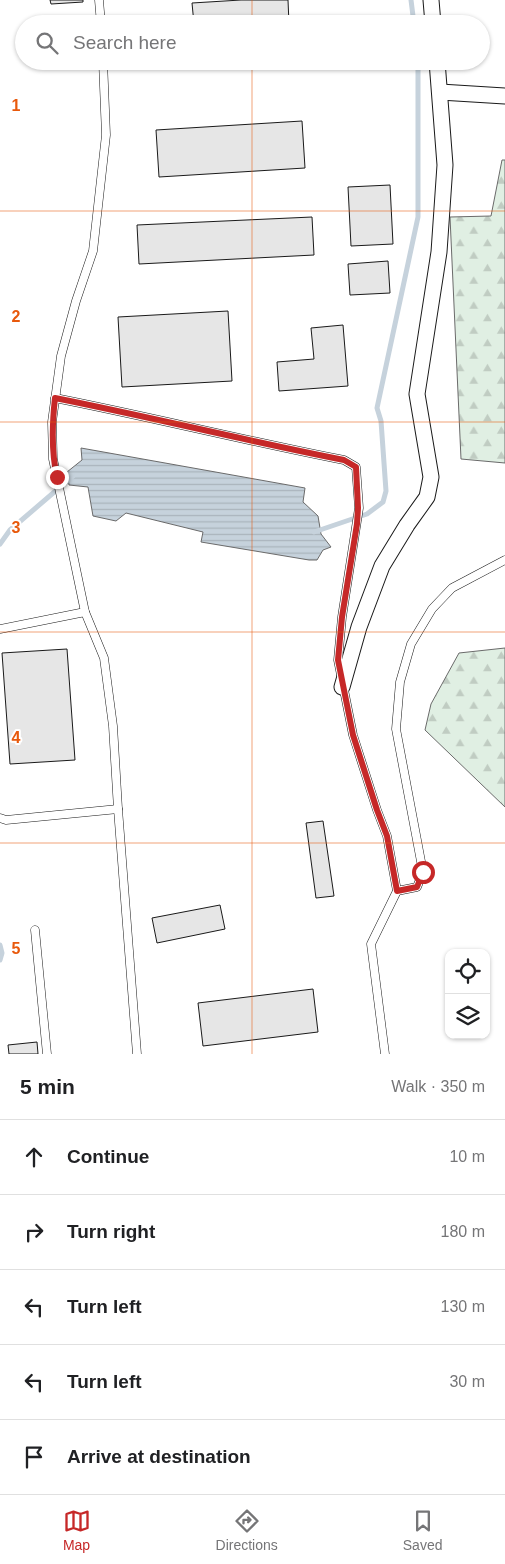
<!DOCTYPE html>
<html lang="en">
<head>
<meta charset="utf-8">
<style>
	:root { --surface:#fff; --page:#f6f6f6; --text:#202124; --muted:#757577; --line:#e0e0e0; --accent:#c62828 }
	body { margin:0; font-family:Helvetica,sans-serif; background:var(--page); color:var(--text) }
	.controls { position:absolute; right:15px; bottom:15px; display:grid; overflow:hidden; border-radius:10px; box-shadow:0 1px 4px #0004 }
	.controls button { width:45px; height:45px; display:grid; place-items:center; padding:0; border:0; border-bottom:1px solid var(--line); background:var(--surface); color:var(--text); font:25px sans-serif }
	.stop { position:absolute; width:15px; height:15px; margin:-11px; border:4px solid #c62828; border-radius:50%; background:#fff }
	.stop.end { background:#c62828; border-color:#fff; box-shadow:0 1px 5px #0008 }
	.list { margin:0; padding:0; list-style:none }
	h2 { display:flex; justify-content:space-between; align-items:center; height:65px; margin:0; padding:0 20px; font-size:21px }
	h2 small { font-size:16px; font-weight:400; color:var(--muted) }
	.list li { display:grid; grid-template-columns:32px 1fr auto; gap:15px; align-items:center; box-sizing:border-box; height:75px; padding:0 20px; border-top:1px solid var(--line) }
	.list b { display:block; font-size:19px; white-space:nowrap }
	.list em { font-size:16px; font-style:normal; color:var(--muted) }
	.icon { flex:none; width:28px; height:28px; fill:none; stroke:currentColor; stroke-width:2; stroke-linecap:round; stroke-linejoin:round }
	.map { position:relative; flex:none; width:505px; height:1054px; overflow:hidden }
	.search { position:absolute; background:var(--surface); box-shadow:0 1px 4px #0004; left:15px; right:15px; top:15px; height:55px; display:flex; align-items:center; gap:12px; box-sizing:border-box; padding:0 18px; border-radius:28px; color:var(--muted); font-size:19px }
	.sheet { height:440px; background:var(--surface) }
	nav { display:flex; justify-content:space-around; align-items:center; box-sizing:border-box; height:70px; border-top:1px solid var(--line); background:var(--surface); font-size:14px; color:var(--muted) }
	nav a { display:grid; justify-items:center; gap:2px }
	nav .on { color:var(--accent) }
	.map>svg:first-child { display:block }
</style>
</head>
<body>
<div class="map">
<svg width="505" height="1054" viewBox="0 0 505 1054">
	<defs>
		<pattern id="forest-firs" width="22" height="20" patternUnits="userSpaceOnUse" patternTransform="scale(1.25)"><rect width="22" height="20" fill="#e0efe3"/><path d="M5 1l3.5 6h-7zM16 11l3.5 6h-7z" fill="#c0ccc2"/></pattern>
		<pattern id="water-rules" width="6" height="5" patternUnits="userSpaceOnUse" patternTransform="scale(1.25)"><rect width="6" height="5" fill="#c6d2dc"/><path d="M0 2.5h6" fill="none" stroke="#aab4bc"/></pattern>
	</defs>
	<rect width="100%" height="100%" fill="#fff"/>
	<g fill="url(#forest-firs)" stroke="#6a6a6a">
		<path d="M502,160H505V463L461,459L450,217L491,216Z"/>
		<path d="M505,648V807L425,730L431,704L459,653Z"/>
	</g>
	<path fill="url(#water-rules)" stroke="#6a6a6a" d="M81,448L305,488L303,502L318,516L321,534L331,547L323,550L317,560H309L201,542L203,532L126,513L116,521L93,516L88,487L69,485L67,472L82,460Z"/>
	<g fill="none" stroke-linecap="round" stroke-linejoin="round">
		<g stroke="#c6d2dc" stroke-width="5">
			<path d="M411,0L414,24"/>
			<path d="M314,532L367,514L383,502L386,491L381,421L377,408L418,217V61"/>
			<path d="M0,544L10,530L73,476"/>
			<path d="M0,945L2,953L0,960"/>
		</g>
	</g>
	<g fill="#e6e6e6" stroke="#1a1a1a">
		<path d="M50,0H83V2L51,4Z"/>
		<path d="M241,0H288L289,24H194L192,3Z"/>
		<path d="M302,121L305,168L159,177L156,130Z"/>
		<path d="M390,185L393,244L351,246L348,187Z"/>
		<path d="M312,217L314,255L139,264L137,225Z"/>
		<path d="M388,261L390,293L350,295L348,264Z"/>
		<path d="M228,311L232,381L122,387L118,317Z"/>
		<path d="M343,325L348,386L279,391L277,362L314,359L311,328Z"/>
		<path d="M67,649L75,760L10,764L2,653Z"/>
		<path d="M323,821L334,896L316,898L306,823Z"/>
		<path d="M220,905L225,929L157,943L152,918Z"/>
		<path d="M313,989L318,1032L203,1046L198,1003Z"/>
		<path d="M37,1042L38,1054H9L8,1045Z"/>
	</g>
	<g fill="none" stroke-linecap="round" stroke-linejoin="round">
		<defs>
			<g id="lane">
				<path d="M99,0L101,24"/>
				<path d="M103,61L106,135L93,251L76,301L61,356L52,422L53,459L85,612L104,658L113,726L118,809L137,1054"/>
				<path d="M55,398C151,417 247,441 344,460L356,467L359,508L342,617L338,660L353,735L377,810L387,836L397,891L371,944L385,1054"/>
				<path d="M0,629L85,612"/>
				<path d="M0,818L6,820L118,809"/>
				<path d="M397,891L417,887L423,872L396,729L400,682L411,644L432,609L452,588L505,560"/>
				<path d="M35,930L47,1054"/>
			</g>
			<g id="street">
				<path d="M431,0L433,24"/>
				<path d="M440,92L505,96"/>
				<path d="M342,687L359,627L382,566L407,525L427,497L431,477L417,394L439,252L445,165L437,61"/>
			</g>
		</defs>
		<use href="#lane" stroke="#1a1a1a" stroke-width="9"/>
		<use href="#street" stroke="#1a1a1a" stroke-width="17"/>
		<use href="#lane" stroke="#fff" stroke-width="8"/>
		<use href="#street" stroke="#fff" stroke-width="15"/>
	</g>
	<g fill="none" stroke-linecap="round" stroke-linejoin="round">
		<path stroke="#c62828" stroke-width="6" d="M57,477C51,451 52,425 55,398C151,417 247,441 344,460L356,467L358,508L357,524L342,617L338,660L353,735L377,810L387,836L397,891L417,887L423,872"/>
	</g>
	<path fill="none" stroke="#e8590c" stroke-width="1" stroke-opacity="0.55" d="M252,0V24M252,61V1054M0,211H505M0,422H505M0,632H505M0,843H505"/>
	<g font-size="16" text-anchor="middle" font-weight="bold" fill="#e8590c" stroke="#fff" stroke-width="4" stroke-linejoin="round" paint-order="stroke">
		<text x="16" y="111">1</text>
		<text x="16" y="322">2</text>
		<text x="16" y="533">3</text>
		<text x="16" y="743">4</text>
		<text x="16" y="954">5</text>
	</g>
</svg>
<div class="controls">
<button><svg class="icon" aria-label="locate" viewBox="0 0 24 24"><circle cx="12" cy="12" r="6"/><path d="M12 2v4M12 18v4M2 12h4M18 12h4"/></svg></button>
<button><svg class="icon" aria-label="layers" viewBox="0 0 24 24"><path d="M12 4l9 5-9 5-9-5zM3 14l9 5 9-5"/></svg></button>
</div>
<div class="stop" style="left:423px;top:872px"></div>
<div class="stop end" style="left:57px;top:477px"></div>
<div class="search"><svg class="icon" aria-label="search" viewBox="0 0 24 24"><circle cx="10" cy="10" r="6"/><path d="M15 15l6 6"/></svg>Search here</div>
</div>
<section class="sheet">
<h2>5 min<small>Walk · 350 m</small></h2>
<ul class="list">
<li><svg class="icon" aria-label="ahead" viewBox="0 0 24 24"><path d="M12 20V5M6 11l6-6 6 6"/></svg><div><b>Continue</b></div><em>10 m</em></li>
<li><svg class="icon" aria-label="right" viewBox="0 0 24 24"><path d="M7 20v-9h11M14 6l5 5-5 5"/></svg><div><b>Turn right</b></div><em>180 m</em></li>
<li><svg class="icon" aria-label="left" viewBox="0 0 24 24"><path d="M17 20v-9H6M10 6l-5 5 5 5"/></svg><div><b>Turn left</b></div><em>130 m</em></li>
<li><svg class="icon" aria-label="left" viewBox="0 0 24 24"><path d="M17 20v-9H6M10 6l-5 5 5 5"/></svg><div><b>Turn left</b></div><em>30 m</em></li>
<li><svg class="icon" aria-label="arrive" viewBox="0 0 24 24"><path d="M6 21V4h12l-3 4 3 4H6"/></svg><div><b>Arrive at destination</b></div></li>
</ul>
</section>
<nav>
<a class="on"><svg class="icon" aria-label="map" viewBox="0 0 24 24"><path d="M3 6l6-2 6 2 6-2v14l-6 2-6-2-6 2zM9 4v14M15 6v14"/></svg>Map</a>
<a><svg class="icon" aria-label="directions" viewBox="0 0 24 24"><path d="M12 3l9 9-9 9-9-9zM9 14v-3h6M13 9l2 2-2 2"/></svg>Directions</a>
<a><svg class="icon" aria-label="saved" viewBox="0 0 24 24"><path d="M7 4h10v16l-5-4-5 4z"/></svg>Saved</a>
</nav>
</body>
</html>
